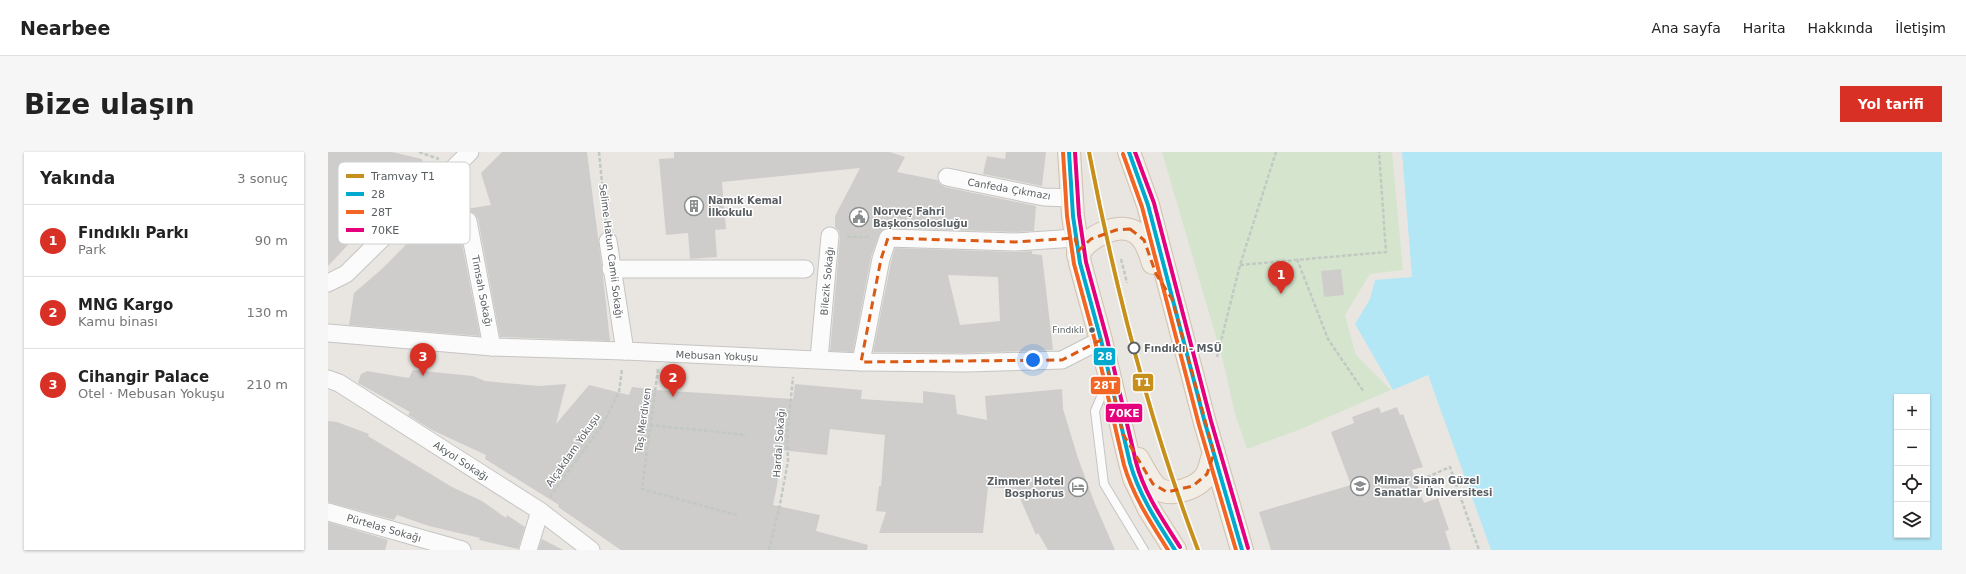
<!DOCTYPE html>
<html lang="tr">
<head>
<meta charset="utf-8">
<style>
	:root { --surface:#fff; --page:#f6f6f6; --text:#222; --muted:#767676; --line:#e0e0e0; --accent:#d93025 }
	body { margin:0; font-family:"DejaVu Sans",sans-serif; background:var(--page); color:var(--text) }
	.controls { position:absolute; right:12px; bottom:12px; display:grid; overflow:hidden; border-radius:0px; box-shadow:0 1px 3px #0004 }
	.controls button { width:36px; height:36px; display:grid; place-items:center; padding:0; border:0; border-bottom:1px solid var(--line); background:var(--surface); color:var(--text); font:20px sans-serif }
	.you { position:absolute; left:705px; top:208px; width:14px; height:14px; margin:-10px; border:3px solid #fff; border-radius:50%; background:#1a73e8; box-shadow:0 0 0 6px #1a73e833 }
	.badge { display:grid; place-items:center; width:26px; height:26px; border-radius:50%; background:var(--accent); color:#fff; font-size:13px; font-weight:700 }
	.pin { position:absolute; translate:-50% -33px; filter:drop-shadow(0 1px 2px #0008) }
	.pin::after { content:''; position:absolute; top:21px; width:14px; height:12px; background:inherit; clip-path:polygon(0 0,100% 0,50% 100%) }
	.list { margin:0; padding:0; list-style:none }
	h2 { display:flex; justify-content:space-between; align-items:center; height:52px; margin:0; padding:0 16px; font-size:17px }
	h2 small { font-size:13px; font-weight:400; color:var(--muted) }
	.list li { display:grid; grid-template-columns:26px 1fr auto; gap:12px; align-items:center; box-sizing:border-box; height:72px; padding:0 16px; border-top:1px solid var(--line) }
	.list b { display:block; font-size:15px; white-space:nowrap }
	.list p { margin:0; font-size:13px; white-space:nowrap; color:var(--muted) }
	.list em { font-size:13px; font-style:normal; color:var(--muted) }
	.icon { flex:none; width:22px; height:22px; fill:none; stroke:currentColor; stroke-width:2; stroke-linecap:round; stroke-linejoin:round }
	.map { position:relative; flex:none; width:1614px; height:398px; overflow:hidden; border-radius:0px }
	header { display:flex; align-items:center; gap:24px; box-sizing:border-box; height:56px; padding:0 20px; background:var(--surface); border-bottom:1px solid var(--line) }
	header strong { font-size:19px }
	nav { display:flex; gap:22px; margin-inline-start:auto; font-size:14px }
	.intro { display:flex; align-items:center; justify-content:space-between; box-sizing:border-box; height:96px; padding:0 24px }
	h1 { margin:0; font-size:28px }
	.button { padding:10px 18px; border-radius:0px; background:var(--accent); color:#fff; font-size:14px; font-weight:700 }
	main { display:flex; gap:24px; padding:0 24px }
	aside { flex:1; background:var(--surface); border-radius:0px; box-shadow:0 1px 3px #0004 }
	.map>svg:first-child { display:block }
</style>
</head>
<body>
<header>
<strong>Nearbee</strong>
<nav><a>Ana sayfa</a><a>Harita</a><a>Hakkında</a><a>İletişim</a></nav>
</header>
<div class="intro"><h1>Bize ulaşın</h1><a class="button">Yol tarifi</a></div>
<main>
<aside>
<h2>Yakında<small>3 sonuç</small></h2>
<ul class="list">
<li><span class="badge">1</span><div><b>Fındıklı Parkı</b><p>Park</p></div><em>90 m</em></li>
<li><span class="badge">2</span><div><b>MNG Kargo</b><p>Kamu binası</p></div><em>130 m</em></li>
<li><span class="badge">3</span><div><b>Cihangir Palace</b><p>Otel · Mebusan Yokuşu</p></div><em>210 m</em></li>
</ul>
</aside>
<div class="map">
<svg width="1614" height="398" viewBox="0 0 1614 398">
	<rect width="100%" height="100%" fill="#e9e6e2"/>
	<path fill="#d5e5cd" d="M834,0H1064L1075,118L1042,122L1017,163L1028,203L1063,238L968,279L919,297L907,262L895,209Z"/>
	<path fill="#b4e7f6" fill-rule="evenodd" d="M1074,0H1614V398H1163L1100,223L1065,238L1027,172L1042,147L1047,128L1084,125ZM1569,245H1599V383H1569Z"/>
	<g fill="#cfcdcb" fill-rule="evenodd">
		<path d="M0,0H64L94,7L97,18L31,81L0,114Z"/>
		<path d="M174,0H259L275,124L282,189L172,185L150,67L147,62L139,59L133,62L130,71L152,184L21,173L26,141L55,116L113,57L111,52L127,38L132,58L163,53L153,21Z"/>
		<path d="M346,0H562L577,5L569,20L609,28L612,32L617,35L708,54L706,79L687,80L560,76L555,78L551,83L543,105L525,200L502,199L512,85L511,79L507,75V64L532,16L394,30L398,77L387,78L389,105L362,107L360,81L338,83L331,7L346,6Z"/>
		<path d="M678,0H718L714,34L655,22L659,4L677,7Z"/>
		<path d="M567,96L687,100L704,99V102L714,103L725,198L638,201L545,200L563,110ZM620,123L670,125L672,169L632,173Z"/>
		<path d="M1013,117L1016,143L996,145L993,119Z"/>
		<path d="M85,218L145,224L157,229L177,231L211,234L238,232L228,272L261,233L301,243L304,235L329,238L465,247L467,232L534,238L533,247L595,251V239L627,243L629,262L659,268L657,244L734,237L735,257L750,306L767,352L787,398H720L710,381L708,383L688,337L660,335L655,381H551L558,360L548,359L551,334H553L557,283L502,277L499,303L453,298L449,334L445,353L492,363L488,379L540,393L539,398H293L230,355L231,353L157,307L158,303L104,278L80,263L82,260L30,231L33,222L39,219L81,226Z"/>
		<path d="M1051,255L1053,261L1069,255L1072,263L1075,262L1095,315L1084,318L1096,351L1110,346L1121,378L1117,379L1123,398H943L931,360L1023,333L1003,280L1026,271L1024,265Z"/>
		<path d="M0,269L9,270L41,282L40,284L124,335L154,349L178,366L179,363L197,375L190,397L151,388L152,386L101,374L69,363L66,368L0,350Z"/>
		<path d="M0,370L60,388L57,398H0Z"/>
		<path d="M214,387L235,398H210Z"/>
	</g>
	<g fill="none" stroke-linecap="round" stroke-linejoin="round">
		<defs>
			<path id="lane" d="M778,233L767,259L776,332L816,398"/>
			<g id="street">
				<path d="M619,25L716,45L744,46"/>
				<path d="M140,69L164,195"/>
				<path d="M280,89L297,199"/>
				<path d="M283,117H477"/>
				<path d="M0,131L18,122L142,0"/>
				<path d="M0,181L164,195L297,199L533,210L638,211L734,208L773,188"/>
				<path d="M491,207L502,84"/>
				<path d="M533,210L553,107L560,86L687,90L747,86"/>
				<path d="M0,227L11,231L212,359L263,398"/>
				<path d="M0,360L134,398"/>
				<path d="M200,398L212,359"/>
			</g>
			<g id="primary">
				<path d="M741,0L745,64L752,111L773,188L802,311L806,326L821,357L847,398"/>
				<path d="M801,0L820,53L877,271L914,398"/>
				<path d="M750,103C759,84 794,67 811,83C819,90 822,101 825,111"/>
				<path d="M810,307C816,317 821,329 829,336C843,346 871,336 879,322C882,316 883,308 886,301"/>
			</g>
		</defs>
		<use href="#lane" stroke="#c5c5c4" stroke-width="10"/>
		<use href="#street" stroke="#c5c5c4" stroke-width="19"/>
		<use href="#primary" stroke="#d1c1b0" stroke-width="24"/>
		<g stroke="#c2c9c3" stroke-width="2.5" stroke-dasharray="4 2" stroke-linecap="butt">
			<path d="M91,0L111,7"/>
			<path d="M271,0L278,72"/>
			<path d="M133,34L137,53"/>
			<path d="M519,85H542"/>
			<path d="M793,107L799,131"/>
			<path d="M969,107L1000,187L1036,240"/>
			<path d="M912,113L1058,100L1051,0"/>
			<path d="M889,205L912,113L948,0"/>
			<path d="M330,217L314,337L409,363"/>
			<path d="M322,273L419,283"/>
			<path d="M1088,330L1122,315L1151,398"/>
			<path d="M222,345L275,272L291,240L294,217"/>
			<path d="M441,398L452,352L460,309L459,286L465,225"/>
		</g>
		<use href="#lane" stroke="#fcfbfb" stroke-width="8"/>
		<use href="#street" stroke="#fcfbfb" stroke-width="17"/>
		<use href="#primary" stroke="#f2ede5" stroke-width="22"/>
		<defs>
			<g id="bus-1">
				<path d="M741,0L745,64L752,111L773,188L802,311C811,343 829,370 847,398"/>
				<path d="M801,0L820,53L877,271L914,398"/>
			</g>
			<g id="bus-2">
				<path d="M735,0L739,64L746,112L767,189L796,313C805,344 823,371 840,398"/>
				<path d="M795,2L814,55L871,273L908,398"/>
			</g>
			<g id="bus-3">
				<path d="M747,0L751,63L758,110L779,187L808,310C816,341 835,368 852,395"/>
				<path d="M807,0L826,51L883,269L920,396"/>
			</g>
		</defs>
		<use href="#bus-1" stroke="#fff" stroke-width="7"/>
		<use href="#bus-2" stroke="#fff" stroke-width="7"/>
		<use href="#bus-3" stroke="#fff" stroke-width="7"/>
		<use href="#bus-1" stroke="#00a9ce" stroke-width="4"/>
		<use href="#bus-2" stroke="#f26522" stroke-width="4"/>
		<use href="#bus-3" stroke="#e5007d" stroke-width="4"/>
		<defs>
			<path id="tram-1" d="M761,0C787,135 821,269 870,398"/>
		</defs>
		<use href="#tram-1" stroke="#fff" stroke-width="7"/>
		<use href="#tram-1" stroke="#c7901d" stroke-width="4"/>
	</g>
	<path fill="none" stroke="#da5a14" stroke-width="3" stroke-dasharray="8 5" stroke-linejoin="round" d="M802,77L816,88L828,122L844,147L886,301L879,322L865,334L839,340L825,332L795,282L773,188L734,208L533,210L553,107L560,86L687,90L747,86L750,99L763,87L788,78Z"/>
	<defs>
		<symbol id="building-ring" viewBox="-11 -11 22 22"><circle r="9.5" fill="#fff" stroke="#8b8e8e" stroke-width="1.5"/><path d="M-4-6H4V6H1V3H-1V6H-4ZM-2.5-4.3h1.7v1.8h-1.7ZM.8-4.3h1.7v1.8H.8ZM-2.5-1h1.7V.8h-1.7ZM.8-1h1.7V.8H.8Z" fill="#8b8e8e"/></symbol>
		<symbol id="civic-ring" viewBox="-11 -11 22 22"><circle r="9.5" fill="#fff" stroke="#8b8e8e" stroke-width="1.5"/><path d="M-.6-6.5H3V-4.5H.6V-3L4-1V1h2V6H-6V1h2V-1L-.6-3ZM-1.2 2.5V6h2.4V2.5Z" fill="#8b8e8e"/></symbol>
		<symbol id="university-ring" viewBox="-11 -11 22 22"><circle r="9.5" fill="#fff" stroke="#8b8e8e" stroke-width="1.5"/><path d="M0-5L7-2L0 1L-7-2ZM-4 1L0 2.5L4 1V4Q0 6-4 4Z" fill="#8b8e8e"/></symbol>
		<symbol id="hotel-ring" viewBox="-11 -11 22 22"><circle r="9.5" fill="#fff" stroke="#8b8e8e" stroke-width="1.5"/><path d="M-6-4.5h1.5V1H6V5H4.5V3h-9V5H-6ZM-4 0a1.8 1.8 0 1 1 3.6 0ZM.5 0V-2.5h3Q6-2.5 6 0Z" fill="#8b8e8e"/></symbol>
	</defs>
	<g fill-rule="evenodd">
		<use href="#building-ring" x="355" y="43" width="22" height="22"/>
		<use href="#civic-ring" x="520" y="54" width="22" height="22"/>
		<use href="#university-ring" x="1021" y="323" width="22" height="22"/>
		<use href="#hotel-ring" x="739" y="324" width="22" height="22"/>
	</g>
	<circle fill="#585e61" stroke="#fff" stroke-width="1.5" cx="764" cy="178" r="3.5"/>
	<circle fill="#fff" stroke="#585e61" stroke-width="2" cx="806" cy="196" r="5.5"/>
	<g text-anchor="middle" dominant-baseline="central" stroke-width="3" stroke-linejoin="round" paint-order="stroke">
		<g font-size="9" fill="#585e61" stroke="#fff" text-anchor="end">
			<text x="756" y="178">Fındıklı</text>
		</g>
		<g font-size="10" fill="#585e61" stroke="#fff">
			<text transform="translate(681 37) rotate(10)">Canfeda Çıkmazı</text>
			<text transform="translate(283 99) rotate(83)">Selime Hatun Camii Sokağı</text>
			<text transform="translate(499 129) rotate(-85)">Bilezik Sokağı</text>
			<text transform="translate(154 139) rotate(79)">Timsah Sokağı</text>
			<text transform="translate(389 204) rotate(2)">Mebusan Yokuşu</text>
			<text transform="translate(315 268) rotate(-82)">Taş Merdiven</text>
			<text transform="translate(451 291) rotate(-86)">Hardal Sokağı</text>
			<text transform="translate(245 298) rotate(-55)">Alçakdam Yokuşu</text>
			<text transform="translate(133 309) rotate(33)">Akyol Sokağı</text>
			<text transform="translate(56 376) rotate(16)">Pürtelaş Sokağı</text>
		</g>
		<g font-size="10" font-weight="bold" fill="#585e61" stroke="#fff" text-anchor="start">
			<text x="380" y="48">Namık Kemal<tspan x="380" dy="12">İlkokulu</tspan></text>
			<text x="545" y="59">Norveç Fahri<tspan x="545" dy="12">Başkonsolosluğu</tspan></text>
			<text x="1046" y="328">Mimar Sinan Güzel<tspan x="1046" dy="12">Sanatlar Üniversitesi</tspan></text>
			<text x="736" y="329" text-anchor="end">Zimmer Hotel<tspan x="736" dy="12">Bosphorus</tspan></text>
		</g>
		<g font-size="10" font-weight="bold" fill="#585e61" stroke="#fff" text-anchor="start">
			<text x="816" y="196">Fındıklı - MSÜ</text>
		</g>
	</g>
	<rect x="10" y="10" width="132" height="82" rx="6" fill="#fff" stroke="#cdcfd0" stroke-width="1"/>
	<rect x="18" y="22" width="18" height="4" fill="#c7901d"/>
	<rect x="18" y="40" width="18" height="4" fill="#00a9ce"/>
	<rect x="18" y="58" width="18" height="4" fill="#f26522"/>
	<rect x="18" y="76" width="18" height="4" fill="#e5007d"/>
	<g font-size="11" fill="#585e61">
		<text x="43" y="28">Tramvay T1</text>
		<text x="43" y="46">28</text>
		<text x="43" y="64">28T</text>
		<text x="43" y="82">70KE</text>
	</g>
	<g stroke="#fff" stroke-width="1.5">
		<rect x="765" y="195" width="23" height="19" rx="4" fill="#00a9ce"/>
		<rect x="804" y="221" width="22" height="19" rx="4" fill="#c7901d"/>
		<rect x="762" y="224" width="31" height="19" rx="4" fill="#f26522"/>
		<rect x="777" y="251" width="38" height="20" rx="4" fill="#e5007d"/>
	</g>
	<g font-size="11" text-anchor="middle" font-weight="bold" fill="#fff">
		<text x="777" y="208">28</text>
		<text x="815" y="234">T1</text>
		<text x="777" y="237">28T</text>
		<text x="796" y="265">70KE</text>
	</g>
</svg>
<div class="controls">
<button>+</button>
<button>−</button>
<button><svg class="icon" aria-label="locate" viewBox="0 0 24 24"><circle cx="12" cy="12" r="6"/><path d="M12 2v4M12 18v4M2 12h4M18 12h4"/></svg></button>
<button><svg class="icon" aria-label="layers" viewBox="0 0 24 24"><path d="M12 4l9 5-9 5-9-5zM3 14l9 5 9-5"/></svg></button>
</div>
<div class="you"></div>
<div class="pin badge" style="left:953px;top:142px">1</div>
<div class="pin badge" style="left:345px;top:245px">2</div>
<div class="pin badge" style="left:95px;top:224px">3</div>
</div>
</main>
</body>
</html>
